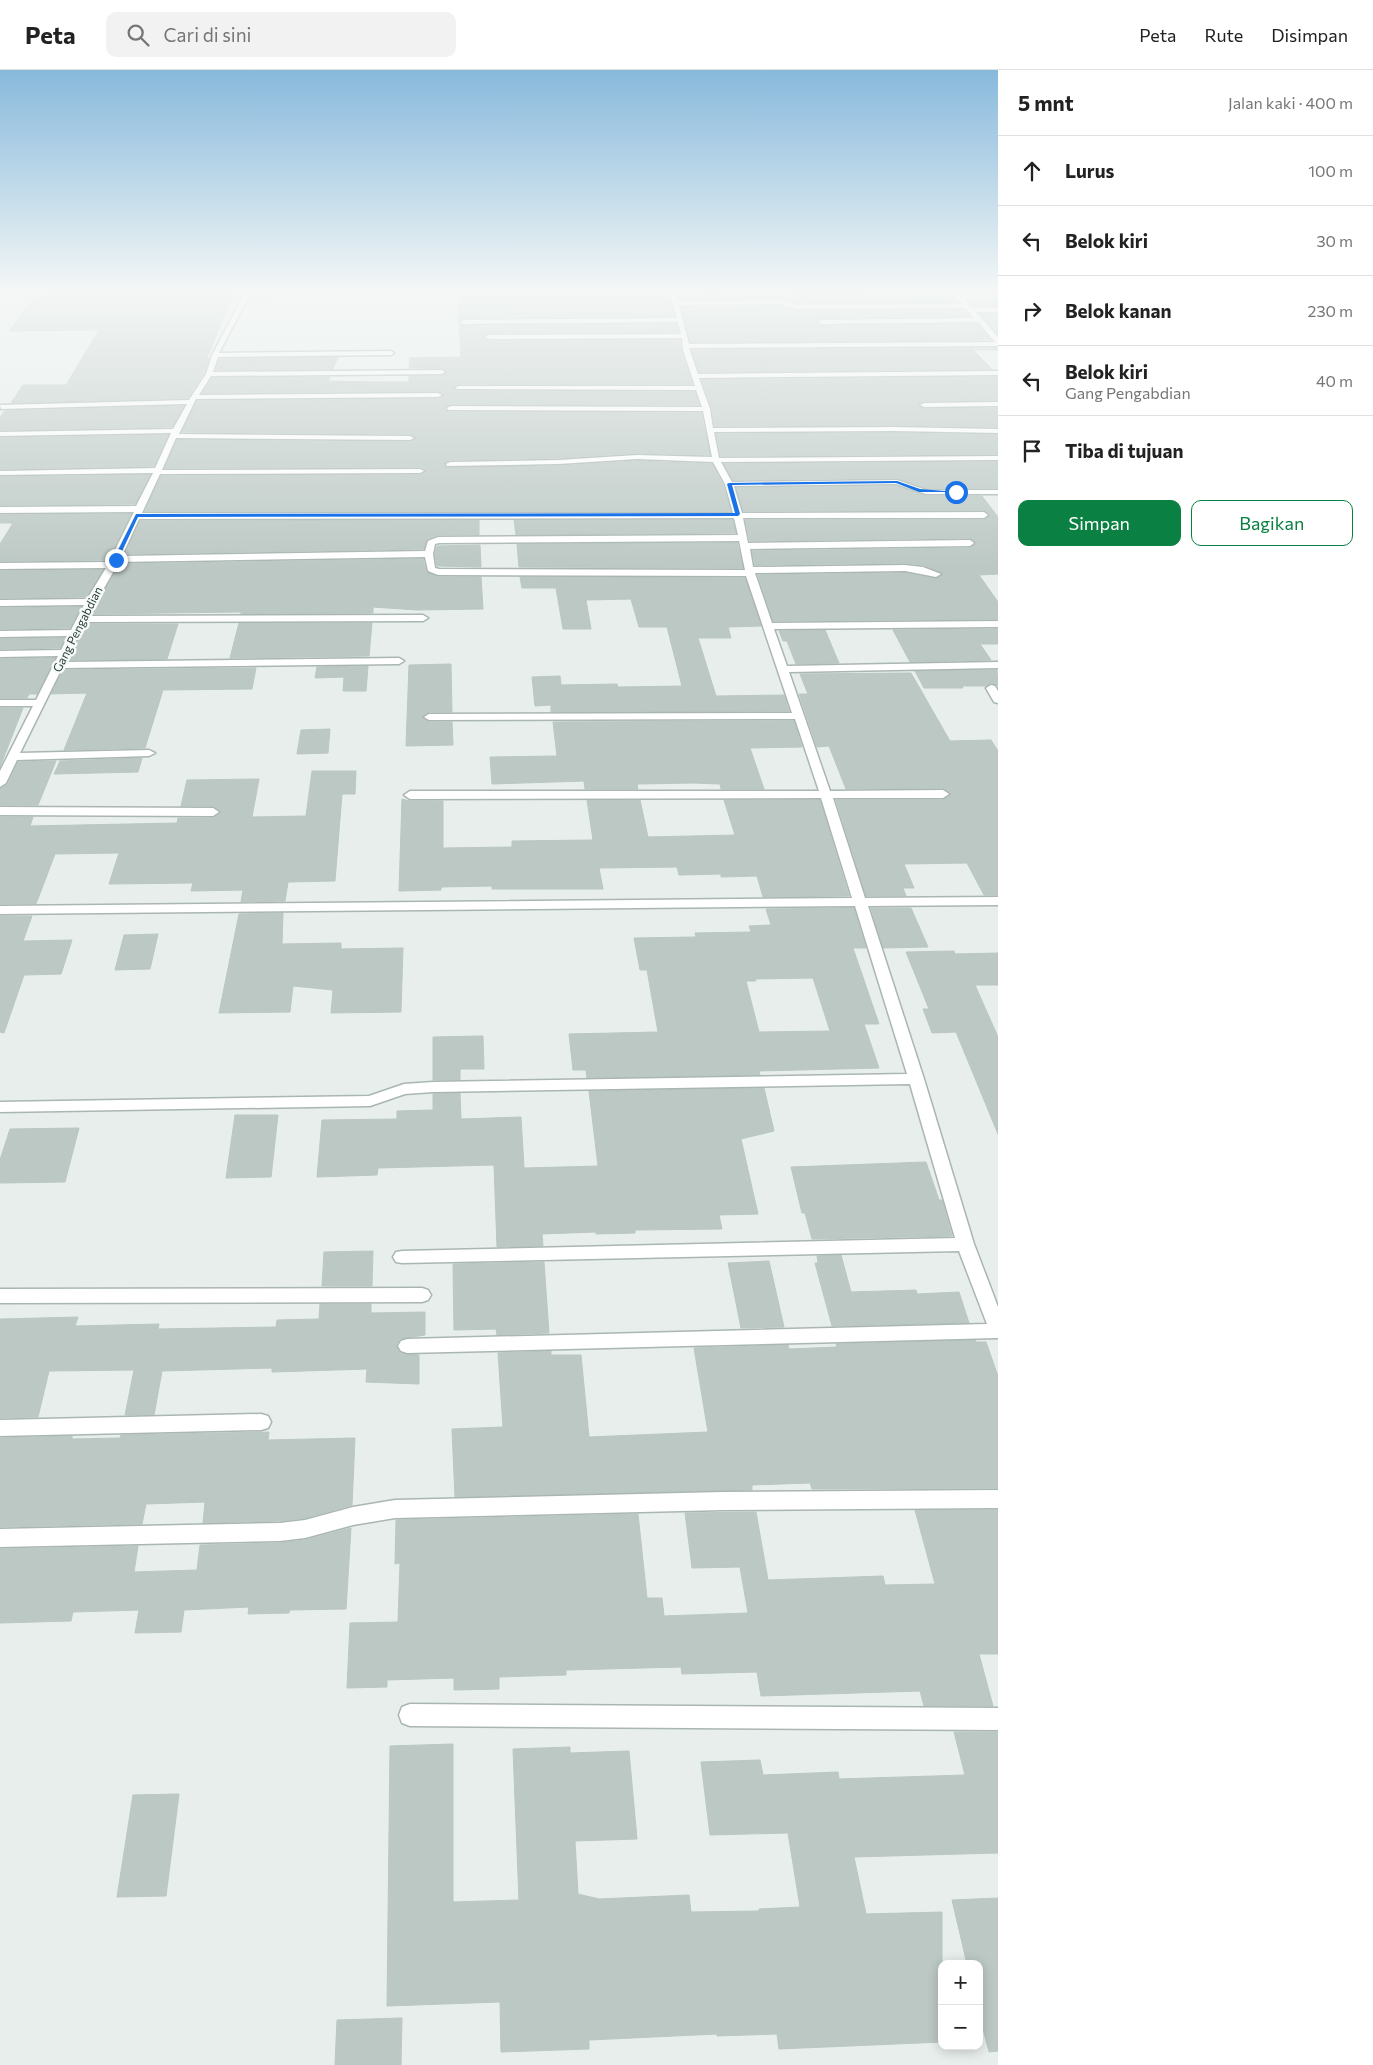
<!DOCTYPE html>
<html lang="id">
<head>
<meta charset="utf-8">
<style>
	:root { --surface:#fff; --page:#f2f2f2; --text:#222; --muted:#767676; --line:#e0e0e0; --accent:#0b8043 }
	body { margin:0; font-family:Commissioner,sans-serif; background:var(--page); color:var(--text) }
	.controls { position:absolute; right:15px; bottom:15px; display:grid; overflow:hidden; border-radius:10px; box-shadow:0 2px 12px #0003 }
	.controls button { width:45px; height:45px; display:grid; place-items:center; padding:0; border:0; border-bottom:1px solid var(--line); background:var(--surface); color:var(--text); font:25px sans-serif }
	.stop { position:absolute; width:15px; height:15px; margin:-11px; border:4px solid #1a73e8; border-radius:50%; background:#fff }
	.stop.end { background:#1a73e8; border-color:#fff; box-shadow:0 1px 5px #0008 }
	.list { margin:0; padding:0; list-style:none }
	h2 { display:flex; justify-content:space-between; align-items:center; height:65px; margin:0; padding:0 20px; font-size:21px }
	h2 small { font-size:16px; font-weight:400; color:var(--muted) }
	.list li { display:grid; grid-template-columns:32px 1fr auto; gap:15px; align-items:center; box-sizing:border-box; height:70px; padding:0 20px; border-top:1px solid var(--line) }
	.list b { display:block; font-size:19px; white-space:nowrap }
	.list p { margin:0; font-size:16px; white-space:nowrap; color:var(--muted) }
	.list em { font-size:16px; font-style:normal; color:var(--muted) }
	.actions { display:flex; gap:10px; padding:15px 20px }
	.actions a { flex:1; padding:11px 0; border:1px solid var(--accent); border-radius:10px; text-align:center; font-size:18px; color:var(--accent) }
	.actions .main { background:var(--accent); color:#fff }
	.icon { flex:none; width:28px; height:28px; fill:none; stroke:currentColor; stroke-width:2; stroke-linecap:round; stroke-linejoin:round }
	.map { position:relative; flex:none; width:998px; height:1995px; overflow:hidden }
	header { display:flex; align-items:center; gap:30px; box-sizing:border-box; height:70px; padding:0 25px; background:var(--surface); border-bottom:1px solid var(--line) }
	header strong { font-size:24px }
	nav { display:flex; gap:28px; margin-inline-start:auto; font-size:18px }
	.search { width:350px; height:45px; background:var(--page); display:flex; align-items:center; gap:12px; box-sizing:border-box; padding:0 18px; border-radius:10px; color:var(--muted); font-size:19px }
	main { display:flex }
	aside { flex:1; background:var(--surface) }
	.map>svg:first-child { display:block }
</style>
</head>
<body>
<header>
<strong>Peta</strong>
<div class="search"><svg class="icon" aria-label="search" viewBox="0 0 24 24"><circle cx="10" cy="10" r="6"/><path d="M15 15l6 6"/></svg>Cari di sini</div>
<nav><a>Peta</a><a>Rute</a><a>Disimpan</a></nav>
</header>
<main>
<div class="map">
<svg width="998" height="1995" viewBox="0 0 998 1995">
	<rect width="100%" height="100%" fill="#e7eeeb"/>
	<g fill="#bcc8c4" stroke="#bac7c2" fill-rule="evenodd">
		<path d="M48,219H235L207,288H209L204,303L188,328L11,333L23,315H66L99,260L9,261L37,223H45Z"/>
		<path d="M783,220H868L872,226L952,225L958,232L796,233L783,228L679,229L677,222L723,221L726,227L788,226Z"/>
		<path d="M458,223L668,224L674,246L463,248L459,250Z"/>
		<path d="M968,231H998V236H973Z"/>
		<path d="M782,236L786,239L796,241L964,240L970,246L821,248L816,253L821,256L977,254L991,270L690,272L681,237Z"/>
		<path d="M980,244H998V264Z"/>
		<path d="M459,254L463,256L677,254L679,262L488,263L483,268L488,271L680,270L681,281L692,314H459L453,319L457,321L695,322L699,335L451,334L445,339L448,342L701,343L710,385L637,383L559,388L450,390L444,393L445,397L559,396L637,391L712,394L723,415L731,441H145L161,406L420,405L425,403L426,400L420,397L165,398L177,370L411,372L416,367L410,364L182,362L197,331L439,329L444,324L438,321L202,323L212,308L330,307L328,311L376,312H409V306H442L447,301L442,298H409L410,288L461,287Z"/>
		<path d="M998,278V280H973L992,299L699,302L692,280Z"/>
		<path d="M338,287L333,299L216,300L219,289Z"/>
		<path d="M998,307V330L924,331L918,334L924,339L998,338V357L894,355L715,356L712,338L702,310Z"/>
		<path d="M184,336L172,357L0,360V347L5,341Z"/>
		<path d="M894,363L998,365V384L721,386L716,364Z"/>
		<path d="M168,365L154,396L0,399V368Z"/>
		<path d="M998,392V418H926L897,408L733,410L724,394Z"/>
		<path d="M150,405L135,434L0,435V407Z"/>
		<path d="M896,416L926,426H982L998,447V504L979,505L998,532V549L773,551L758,505L905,503L936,509L943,503L924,495L905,493L755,495L752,481L970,478L976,473L970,468L750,471L745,450H984L990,445L984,440L743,441L736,418Z"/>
		<path d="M131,444L108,490L0,491V474L13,453H0V445Z"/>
		<path d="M479,450V465H437L427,469L424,479L125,484L140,451Z"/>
		<path d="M514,450H733L736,463L516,465Z"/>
		<path d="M737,473L743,498L519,497L517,474Z"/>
		<path d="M480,475L481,497L437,496L435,484L437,476Z"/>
		<path d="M423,489L426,501L437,507H481L483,539L417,540L373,537V543L241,544V542L91,544L120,494Z"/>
		<path d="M103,500L86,527L0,528V501Z"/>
		<path d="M520,507L745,508L761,556L728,557L731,568H698L716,626L784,625L789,641L551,642V635L535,636L532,607L560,606L561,615L617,614L618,617L682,616L667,557H639L631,529L586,530L591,559H563L556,518H522Z"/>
		<path d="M81,537L70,558L0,559V538Z"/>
		<path d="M239,553H372L369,586L230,588Z"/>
		<path d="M86,554H178L167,589L68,590Z"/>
		<path d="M998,559V574H980L991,590L910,592L893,560Z"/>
		<path d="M825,560L839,593L796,594L787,571H783L779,561Z"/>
		<path d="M65,568L60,578L0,579V569Z"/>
		<path d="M55,588L37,624H29L27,628H0V589Z"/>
		<path d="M451,594L452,642H429L422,648L429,652H452L453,675L406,676L409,595Z"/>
		<path d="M368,596L366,621H343L344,607L315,608L317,597Z"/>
		<path d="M256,598L252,619L163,620L145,678L64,680L87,623L51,624L63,600Z"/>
		<path d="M997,600L998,616L991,613L986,616H962L963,618H924L915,601Z"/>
		<path d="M911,603L950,671L991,670L998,681V825H984L967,793L904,794L914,818H903L906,826H866L836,730H943L951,723L943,718L846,719L829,676L817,677L799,624H808L800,604Z"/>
		<path d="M0,638H23L0,697Z"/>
		<path d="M794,651L802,677L750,678L764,719H721L720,714L694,713L637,714L638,719H585L584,711L492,714L490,687L557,686L553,652Z"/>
		<path d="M330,659L328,683L297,684L301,660Z"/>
		<path d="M142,688L138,702L54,704L60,691Z"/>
		<path d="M56,691L38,735H0V719L8,714L18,692Z"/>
		<path d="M312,701H356L355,724H342L335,811L288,812L285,831L241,832L243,820L191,821L193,813L109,814L119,783L55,784L36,834H0V747H33L30,756L177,753L178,748H213L221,743L213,736H181L187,710L259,709L252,747L306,746Z"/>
		<path d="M402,729L410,731H443V778L512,777V771L593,770L587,730H640L648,767L735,765L724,730H820L849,826L763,827L757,806L721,807V804L679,805L677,797L599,798L603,819H492V816L441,817V820L399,821Z"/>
		<path d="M854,838L866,878H853L879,954H864L879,998L759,1001L760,1005L587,1008L586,1000H573L569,964L658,962L647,900H640L634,868L696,867L695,863L751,862L749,856L771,855L766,839ZM813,908L830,961L759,962L746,911H756L755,909Z"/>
		<path d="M871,838H911L928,877L883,878Z"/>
		<path d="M283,843L282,874L341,873V879L403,878L401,942L331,943L333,920L293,916L290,942L219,943L239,844Z"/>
		<path d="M0,846H32L23,871L72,870L61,904L24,905L4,963L0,962Z"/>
		<path d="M158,864L150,899L115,900L124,865Z"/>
		<path d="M954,881L955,884L998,883V915H975L998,967V1064L956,962L932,963L923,939H929L906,882Z"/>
		<path d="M483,966L484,999H460V1010H433V967Z"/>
		<path d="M764,1018L774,1061L741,1069L758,1144L719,1145L722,1159L635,1160V1163L596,1164V1162L542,1164L543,1176L497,1177L494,1095L378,1098L377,1105L317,1107L322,1050L397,1049V1041L433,1040V1024L460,1023L461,1049L521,1047L524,1098L598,1096L589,1021Z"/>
		<path d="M235,1045H278L271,1107L226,1108Z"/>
		<path d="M79,1058L65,1112L0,1113V1090L10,1059Z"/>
		<path d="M926,1092L939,1130H942L952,1166L812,1169L805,1143H802L791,1097Z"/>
		<path d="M373,1181L372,1216H322L324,1182Z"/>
		<path d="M841,1185L851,1222L916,1220L917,1224L959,1222L969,1253L832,1256L815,1193H818L817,1186Z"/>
		<path d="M769,1191L784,1257L741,1258L728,1193Z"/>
		<path d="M544,1192L549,1263L497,1265L496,1259L454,1260L453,1194Z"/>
		<path d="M320,1234H371V1243L425,1242V1265L400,1269L396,1275L400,1283L419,1285V1314L366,1312L367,1299L272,1302V1298L162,1301L154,1345H125L134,1300L49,1301L38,1347L0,1348V1249L78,1247L75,1256L159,1254L158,1259L276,1257L277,1250L319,1249Z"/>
		<path d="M975,1270L976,1272H986L998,1306V1418L812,1419L810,1413L752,1415V1420L455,1427L452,1359L503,1357L498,1283L551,1281V1285H581L589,1367L708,1362L694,1278L788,1275L789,1279L837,1277L836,1274Z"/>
		<path d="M269,1362L268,1370L355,1368L352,1435L305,1448L280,1451L203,1453L205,1432L146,1434L142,1454L0,1457V1368L72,1366V1369L120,1368L121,1365Z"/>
		<path d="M915,1440H998V1584H979L993,1636H924L920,1621L761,1626L757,1602L682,1604L681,1597L566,1600V1605L499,1607V1619L454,1620V1608L387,1610V1617L347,1618L350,1553L398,1552L400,1493L395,1494L396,1450L638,1444L647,1528H662L664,1546L748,1543L740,1497L692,1498L685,1443L756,1442L768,1510L883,1506L885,1515L935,1514Z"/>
		<path d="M351,1458L346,1539L290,1540L289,1543L248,1544L249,1537L184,1540L181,1562L135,1563L139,1540L73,1542L71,1551L0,1553V1479L138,1476L134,1502L197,1500L200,1475L280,1473L305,1470Z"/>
		<path d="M954,1662H998V1783L854,1787L866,1844L942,1842V1972L779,1979L777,1964L717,1966V1964L589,1970V1979L501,1982L500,1932L387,1936L390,1676L453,1674V1832L519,1830L513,1679L570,1677V1683L629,1681L637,1769L575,1771L578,1824L599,1829L689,1825L691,1842L759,1841V1839L800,1837L788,1763L710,1765L701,1692L760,1690L763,1705L838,1702L839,1709L965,1705Z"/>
		<path d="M179,1724L166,1826L117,1827L133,1725Z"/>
		<path d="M998,1828V1981L989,1982L979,1943V1894H967L952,1830Z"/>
		<path d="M402,1948L401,1995H335L337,1950Z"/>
	</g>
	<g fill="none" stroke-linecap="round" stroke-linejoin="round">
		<defs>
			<g id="minor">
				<path d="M247,219H253L251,222L452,220L449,222L249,226L219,283L391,281L394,283L391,285L218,287L213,302L442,300L445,302L442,304L211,306L199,325L438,323L442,325L438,327L196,329L179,364L410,366L414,368L410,370L176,368L162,400L420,399L424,401L420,403L160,404L142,443H733L725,414L713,392L637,389L559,394L447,396L446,394L450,392L559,390L637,385L712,387L703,341L448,340L447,338L451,336L702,337L696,320L457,319L455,318L459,316H695L683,280L682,268L488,269L485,267L488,265L681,264L678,252L463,254L460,252L463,250L677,248L669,222L476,223L474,220L674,219L678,231L783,230L796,235L962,234L949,219H956L961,225H998V229H964L972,238H998V242H976L998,267V276L689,278L698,304L998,301V305L699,308L710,339L713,358L894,357L998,359V363L894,361L714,362L719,388L998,386V390L721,392L732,412L897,410L926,420H998V424H926L896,414L734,416L742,443L984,442L988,445L984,448H743L748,473L970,470L974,473L970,476L750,479L753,497L905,495L923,497L941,504L936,507L905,501L755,503L772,553L998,551V557L774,559L787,596L998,592V598L789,602L830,721L943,720L949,724L943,728H833L865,828L998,827V835L868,836L924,1009L974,1174L998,1237V1268L407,1283L401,1281L398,1276L401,1271L407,1269L987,1254L959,1181L402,1193L396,1192L393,1187L396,1182L402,1181L955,1168L910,1014L433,1022L405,1024L370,1036L0,1042V1032L369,1026L404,1014L433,1012L907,1004L855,836L0,844V836L852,828L821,728L410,729L404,725L410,721H819L795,649L429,650L424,647L429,644L792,643L746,506L438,505L428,501L425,487L119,492L88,546L423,545L428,548L423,551L85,552L65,592L399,588L404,591L399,594L62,598L20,683L149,680L155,683L149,686L17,690L6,713L0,717V701L33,636H0V630H36L58,586L0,587V581L61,580L68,566L0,567V561L71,560L84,535L0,536V530L87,529L106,498L0,499V493L109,492L134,442L0,443V437L136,436L153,403L0,405V401L155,398L171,363L0,366V362L173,359L187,334L1,339L0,335L189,330L206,304L212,285ZM783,234L786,237L796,239L965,238L974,248L821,250L818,252L821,254L978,252L995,272L689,274L679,235ZM734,448L738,465L438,467L428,471L425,481L122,486L139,449ZM739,471L745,500L439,499L435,498L433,484L435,474L439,473Z"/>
				<path d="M998,332V336L924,337L920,335L924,333Z"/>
				<path d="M991,615L995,616L998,621V633L994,632L986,618Z"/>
				<path d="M0,737L213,738L219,742L213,746L0,745Z"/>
				<path d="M422,1218L428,1220L431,1225L428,1230L422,1232L0,1233V1219Z"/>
				<path d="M261,1344L268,1346L271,1352L268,1358L261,1360L0,1366V1350Z"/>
				<path d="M998,1420V1438L722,1440L395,1448L353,1455L305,1468L280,1471L0,1477V1459L280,1453L305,1450L353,1437L395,1430L722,1422Z"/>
				<path d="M410,1634L998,1638V1660L410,1656L402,1653L399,1645L402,1637Z"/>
			</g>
		</defs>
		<use href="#minor" stroke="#aab6b2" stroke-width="3"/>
		<use href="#minor" fill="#fff" fill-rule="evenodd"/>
	</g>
	<linearGradient id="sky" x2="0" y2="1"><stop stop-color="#87b9dc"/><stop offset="0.44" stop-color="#f4f7f6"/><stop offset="1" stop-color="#f4f7f6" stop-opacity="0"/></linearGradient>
	<rect width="998" height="499" fill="url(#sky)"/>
	<path fill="#1a73e8" d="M897,411L920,419L958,422H919L896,413L732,415L740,444L738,446L138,447L118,490H113L136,444L735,443L727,414L729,413Z"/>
	<g text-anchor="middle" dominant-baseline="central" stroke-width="5" stroke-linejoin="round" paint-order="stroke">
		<g font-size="12" fill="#273e39" stroke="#f7faf9">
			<text transform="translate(77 559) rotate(-63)">Gang Pengabdian</text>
		</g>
	</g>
</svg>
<div class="controls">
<button>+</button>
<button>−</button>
</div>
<div class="stop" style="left:956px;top:422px"></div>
<div class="stop end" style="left:116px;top:490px"></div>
</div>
<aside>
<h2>5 mnt<small>Jalan kaki · 400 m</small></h2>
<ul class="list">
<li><svg class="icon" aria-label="ahead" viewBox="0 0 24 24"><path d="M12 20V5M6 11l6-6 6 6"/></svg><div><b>Lurus</b></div><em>100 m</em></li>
<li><svg class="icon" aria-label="left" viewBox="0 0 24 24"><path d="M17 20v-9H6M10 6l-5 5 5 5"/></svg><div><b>Belok kiri</b></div><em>30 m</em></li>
<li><svg class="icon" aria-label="right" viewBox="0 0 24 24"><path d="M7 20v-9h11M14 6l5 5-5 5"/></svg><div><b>Belok kanan</b></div><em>230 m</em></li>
<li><svg class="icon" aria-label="left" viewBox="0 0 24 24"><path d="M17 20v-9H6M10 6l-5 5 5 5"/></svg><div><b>Belok kiri</b><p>Gang Pengabdian</p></div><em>40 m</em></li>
<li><svg class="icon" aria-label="arrive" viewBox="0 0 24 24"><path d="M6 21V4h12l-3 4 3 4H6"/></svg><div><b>Tiba di tujuan</b></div></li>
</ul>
<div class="actions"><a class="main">Simpan</a><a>Bagikan</a></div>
</aside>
</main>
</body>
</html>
